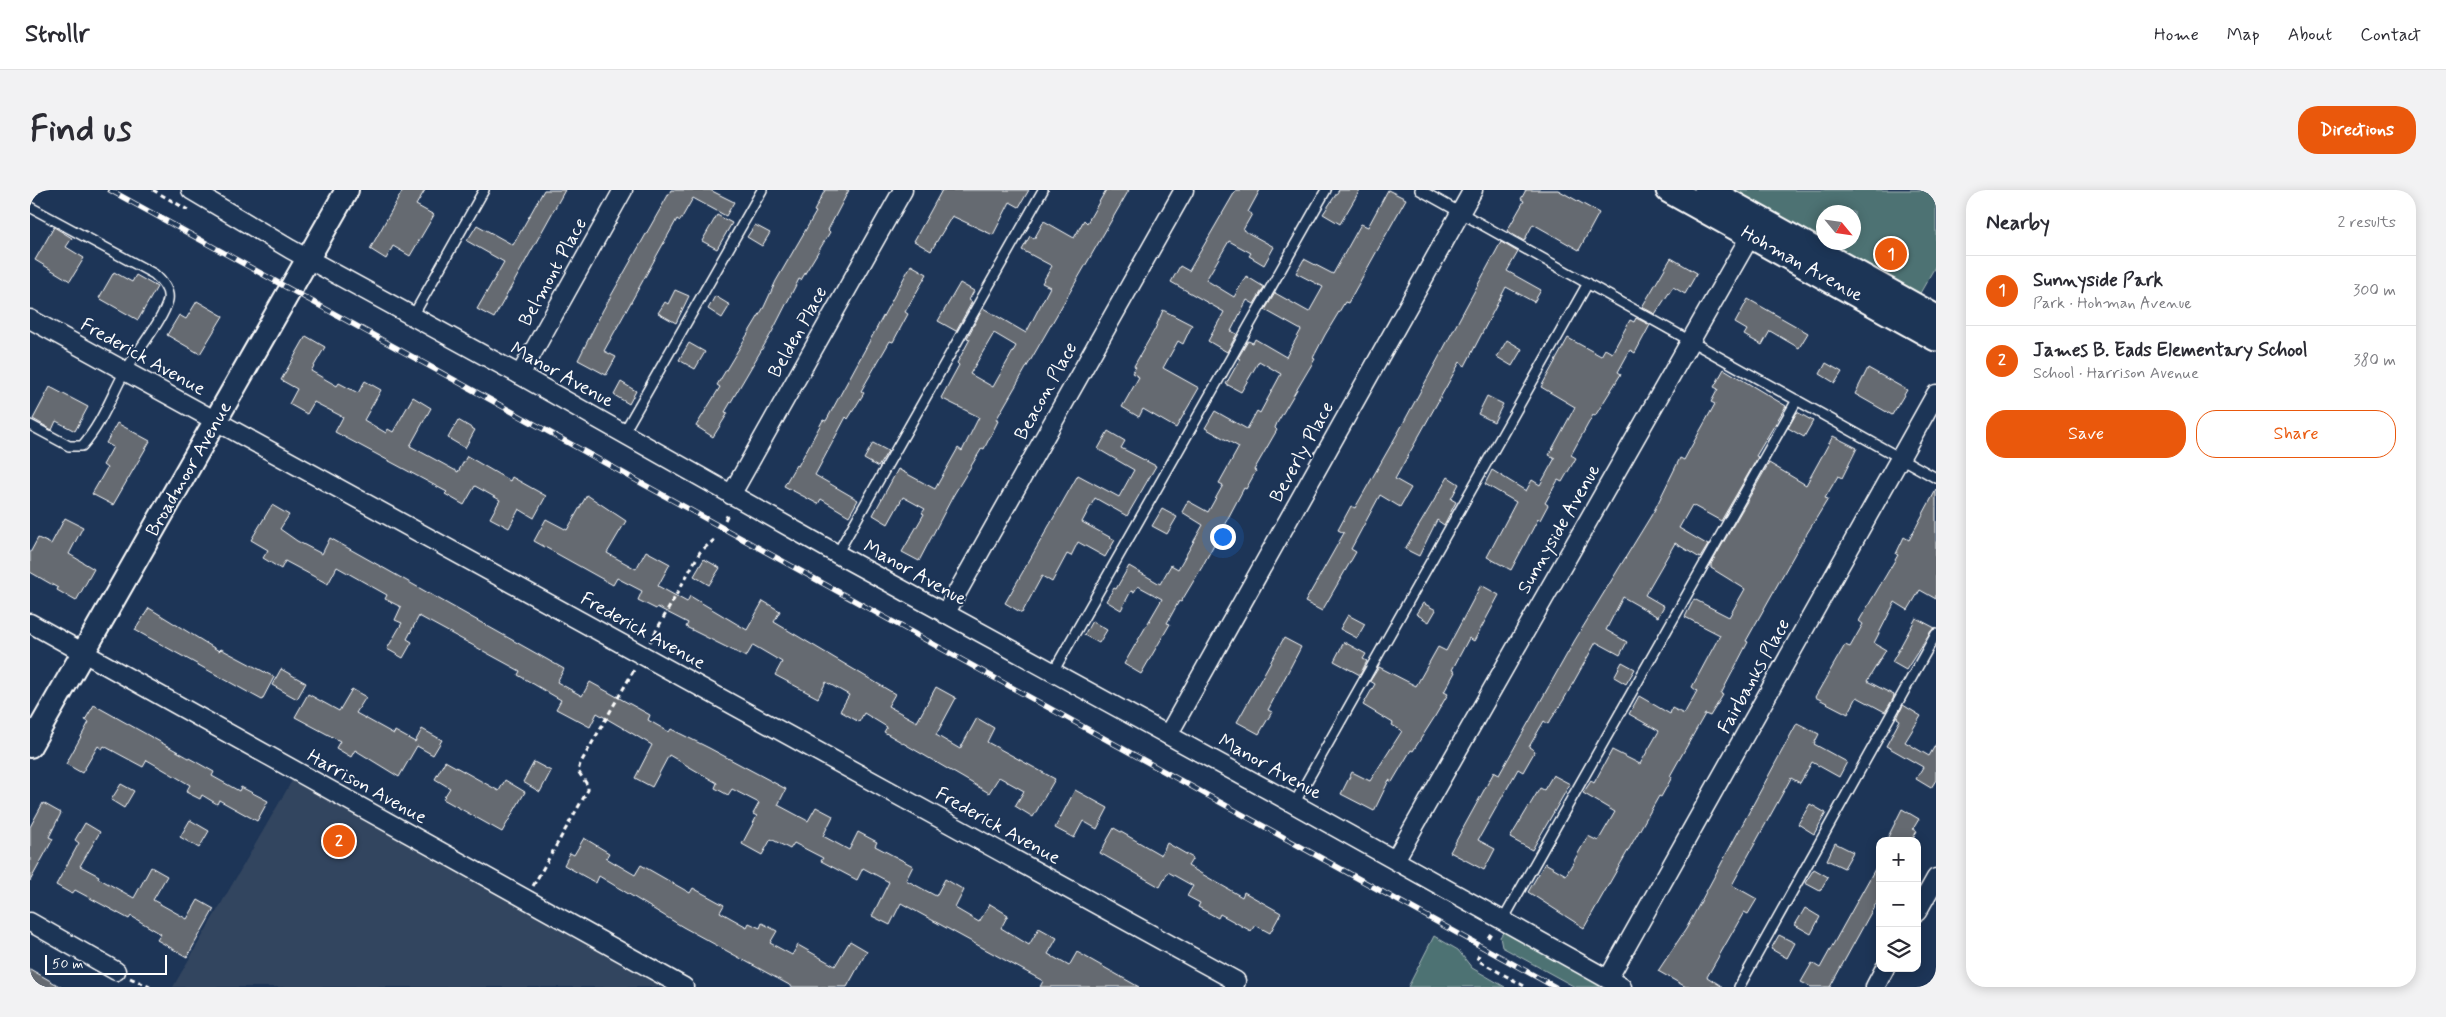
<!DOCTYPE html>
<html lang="en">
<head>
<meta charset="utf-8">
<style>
	:root { --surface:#fff; --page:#f2f2f3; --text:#2b2b33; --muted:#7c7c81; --line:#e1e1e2; --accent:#ea580c }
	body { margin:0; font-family:Mynerve,sans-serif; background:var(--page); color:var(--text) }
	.controls { position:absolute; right:15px; bottom:15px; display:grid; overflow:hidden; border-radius:10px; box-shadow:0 2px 12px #0003 }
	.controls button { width:45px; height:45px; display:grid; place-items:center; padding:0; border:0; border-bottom:1px solid var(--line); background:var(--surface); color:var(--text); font:25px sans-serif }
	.compass { position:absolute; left:1786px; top:15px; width:45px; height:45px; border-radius:50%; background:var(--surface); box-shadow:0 2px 12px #0003; rotate:119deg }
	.scale { position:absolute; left:15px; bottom:12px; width:122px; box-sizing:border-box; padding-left:5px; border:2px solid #fff; border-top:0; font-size:14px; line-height:18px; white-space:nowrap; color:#fff; -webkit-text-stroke:4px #1d3557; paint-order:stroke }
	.you { position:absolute; left:1192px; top:346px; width:18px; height:18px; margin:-12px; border:4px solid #fff; border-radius:50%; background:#1a73e8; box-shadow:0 0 0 8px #1a73e833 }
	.badge { display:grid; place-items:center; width:32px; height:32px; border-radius:50%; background:var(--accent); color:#fff; font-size:16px; font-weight:700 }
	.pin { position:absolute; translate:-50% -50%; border:2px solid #fff; box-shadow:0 1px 5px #0006 }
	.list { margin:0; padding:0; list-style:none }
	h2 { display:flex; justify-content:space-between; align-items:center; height:65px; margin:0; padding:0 20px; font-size:21px }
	h2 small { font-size:16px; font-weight:400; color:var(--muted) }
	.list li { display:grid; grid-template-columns:32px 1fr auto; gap:15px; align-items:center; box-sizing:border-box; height:70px; padding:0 20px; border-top:1px solid var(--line) }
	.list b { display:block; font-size:19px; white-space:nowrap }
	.list p { margin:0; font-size:16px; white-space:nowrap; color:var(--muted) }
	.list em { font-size:16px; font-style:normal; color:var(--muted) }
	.actions { display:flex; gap:10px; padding:15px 20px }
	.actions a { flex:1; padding:11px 0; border:1px solid var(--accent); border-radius:20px; text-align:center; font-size:18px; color:var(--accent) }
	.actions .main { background:var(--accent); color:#fff }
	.icon { flex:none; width:28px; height:28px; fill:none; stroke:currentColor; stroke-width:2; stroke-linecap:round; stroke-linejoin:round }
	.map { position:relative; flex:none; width:1906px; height:797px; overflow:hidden; border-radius:20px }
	header { display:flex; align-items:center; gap:30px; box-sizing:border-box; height:70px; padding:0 25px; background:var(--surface); border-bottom:1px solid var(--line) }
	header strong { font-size:24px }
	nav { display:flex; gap:28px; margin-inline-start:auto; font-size:18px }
	.intro { display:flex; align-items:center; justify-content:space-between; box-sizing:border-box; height:120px; padding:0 30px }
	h1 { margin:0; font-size:35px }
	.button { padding:12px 22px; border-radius:20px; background:var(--accent); color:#fff; font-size:18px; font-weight:700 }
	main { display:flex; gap:30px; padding:0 30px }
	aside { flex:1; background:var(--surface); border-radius:20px; box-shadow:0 2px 12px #0003 }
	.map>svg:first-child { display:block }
</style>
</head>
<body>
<header>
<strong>Strollr</strong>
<nav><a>Home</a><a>Map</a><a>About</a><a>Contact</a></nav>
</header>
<div class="intro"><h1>Find us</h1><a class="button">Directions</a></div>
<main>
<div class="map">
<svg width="1906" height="797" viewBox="0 0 1906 797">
	<rect width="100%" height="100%" fill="#1d3557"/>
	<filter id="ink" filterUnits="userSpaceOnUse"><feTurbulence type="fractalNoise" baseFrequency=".02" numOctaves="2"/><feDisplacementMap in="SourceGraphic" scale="10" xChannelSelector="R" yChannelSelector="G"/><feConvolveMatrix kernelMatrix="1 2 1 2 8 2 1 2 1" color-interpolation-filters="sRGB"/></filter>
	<g filter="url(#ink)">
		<path fill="#33455f" d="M267,582L654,797H143Z"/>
		<g fill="#4d7273" stroke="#a6b8b9">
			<path d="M1701,0H1906V75L1889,105L1795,53L1824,52V22H1794L1793,52Z"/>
			<path d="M1475,740L1577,797H1545L1472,757L1470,747Z"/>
			<path d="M1404,746L1428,760L1442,778L1475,797H1378Z"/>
		</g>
		<g fill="#656b71" stroke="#fff" fill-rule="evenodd">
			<path d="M373,0H395L386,15L404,25L380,66L363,56L356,69L340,59Z"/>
			<path d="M514,0H535L464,128L447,119L474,72L437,51L447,35L483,55Z"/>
			<path d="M641,0H680L704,12L696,26L663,8L650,31L647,29L574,161L586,167L576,185L548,170L573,120Z"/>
			<path d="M795,0H819L798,40L800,42L771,90L769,89L742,142L695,222L698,223L683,247L666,236L690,197L687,195L734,117L746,91L786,22L784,21Z"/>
			<path d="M912,0H999L989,17L980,12L963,45L922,26L901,61L884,51Z"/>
			<path d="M1076,0H1099L966,230L968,231L954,259L952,258L923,306L889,371L872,362L894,324L892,323L895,319L873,307L858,334L843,325L868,279L905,299L928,258L932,261L949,227L911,208L929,175L927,173L940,149L937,148L953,118L996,143L1020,97L1012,93L1022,76L992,60L1000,46L1004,49L1014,31L1044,48L1054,30L1057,33ZM964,143L986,156L963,197L940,184Z"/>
			<path d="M1206,0H1230L1218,22L1222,24L1213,40L1244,57L1234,75L1219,66L1221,63L1199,51L1176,90L1204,107L1216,86L1234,97L1224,114L1217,110L1201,141L1207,144L1197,162L1178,151L1194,122L1141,92L1150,76L1159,81Z"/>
			<path d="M1309,0H1330L1310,34L1293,24Z"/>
			<path d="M1358,0L1376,9L1318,113L1315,112L1295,145L1283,168L1285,169L1247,233L1245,238L1247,240L1224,280L1226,281L1216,299L1214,298L1172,377L1151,412L1149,411L1137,433L1140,434L1111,484L1094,474L1132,409L1108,396L1104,402L1101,401L1091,420L1076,411L1084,398L1086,399L1099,376L1130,394L1141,375L1148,379L1173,335L1152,322L1158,311L1178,322L1193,295L1189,293L1209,257L1175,238L1185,221L1217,239L1227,221L1230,223L1251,184L1229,171L1211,202L1196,194L1210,169L1208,168L1218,151L1223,153L1225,149L1256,167L1271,140L1235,120L1245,103L1279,122L1293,97L1266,83L1274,69L1303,84L1331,34L1338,37Z"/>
			<path d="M1496,0H1528L1569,23L1549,60L1503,34L1494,51L1477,41L1494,11L1491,9Z"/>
			<path d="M687,25L702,33L687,59L672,51Z"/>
			<path d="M725,35L740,43L732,56L717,47Z"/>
			<path d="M24,37L42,48L36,57L54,68L40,91L5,70Z"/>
			<path d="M1471,52L1488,62L1477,81L1511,100L1504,112L1476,97L1435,176L1430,172L1365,289L1381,298L1370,317L1350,305L1321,359L1326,362L1292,421L1275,412L1314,343L1308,340L1321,316L1325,318L1369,241Z"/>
			<path d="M1641,68L1667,83L1655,104L1643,97L1625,124L1612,117Z"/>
			<path d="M881,75L897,84L875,122L878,124L863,152L860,151L831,201L834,203L818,229L816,227L785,285L828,310L819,326L791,309L788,314L754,296L766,275L768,276L793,230L796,231Z"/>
			<path d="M84,82L102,92L106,85L127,97L108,130L69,108Z"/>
			<path d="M930,93L944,101L939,110L942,112L926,141L908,131Z"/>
			<path d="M645,100L659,106L646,133L628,123L635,112L638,114Z"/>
			<path d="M685,106L700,115L692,128L678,119Z"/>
			<path d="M1718,109L1778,143L1769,158L1740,141L1732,155L1714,145L1717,140L1705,133Z"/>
			<path d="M167,111L193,126L170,164L137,145L149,125L156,129Z"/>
			<path d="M1133,120L1162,135L1153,154L1148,151L1133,178L1169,198L1146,238L1113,219L1109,227L1092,217L1109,187L1102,183L1106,177L1104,176L1125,139Z"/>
			<path d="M1606,128L1620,135L1605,163L1600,160L1588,182L1591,184L1565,226L1563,225L1541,265L1546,268L1532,292L1528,290L1515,313L1518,315L1510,330L1508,329L1481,380L1457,367L1486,312L1455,294L1462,280L1496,301L1502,290L1510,295L1525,268L1519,265L1545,217L1511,197L1538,148L1571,166L1575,159L1582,163L1600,130L1604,132Z"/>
			<path d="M276,146L295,157L281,181L307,196L309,193L328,203L335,191L351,200L334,230L356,243L358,239L363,242L383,207L401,218L380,256L428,282L437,266L480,291L482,287L516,306L504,328L489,319L479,338L460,328L470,310L445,296L434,315L415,304L417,302L305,242L313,227L284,212L277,224L259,214L267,199L251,190Z"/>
			<path d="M1477,150L1492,159L1482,176L1467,167Z"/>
			<path d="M659,153L675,162L665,179L649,170Z"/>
			<path d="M1796,173L1812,182L1805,193L1790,184Z"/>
			<path d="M1838,178L1877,200L1862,225L1825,204Z"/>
			<path d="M1694,179L1756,216L1726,266L1728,267L1691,331L1662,315L1649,338L1678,355L1670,368L1645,353L1615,405L1634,416L1628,427L1593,407L1576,440L1597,452L1590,465L1566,452L1533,511L1518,534L1514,531L1499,557L1505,561L1493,582L1488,579L1448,650L1465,659L1454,680L1420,662L1464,582L1469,585L1545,450L1624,321L1650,268L1654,270L1661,257L1685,214L1681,212L1688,199L1684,197Z"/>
			<path d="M591,192L606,201L599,214L584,205Z"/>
			<path d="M20,197L58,217L45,241L26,231L22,240L3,229Z"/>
			<path d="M1457,206L1473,214L1464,232L1448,224Z"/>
			<path d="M1767,222L1783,231L1774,247L1758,238Z"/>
			<path d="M428,230L445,240L435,258L418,248Z"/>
			<path d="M87,233L120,251L83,315L62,304L77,278L73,275L83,257L76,253Z"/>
			<path d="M1078,241L1095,251L1091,258L1126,276L1097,326L1065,308L1052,332L1085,350L1075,367L1048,352L1041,366L1037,364L1022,392L1012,386L992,423L975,413L1048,285L1089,307L1104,280L1068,259Z"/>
			<path d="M1803,246L1827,258L1812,288L1808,286L1795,308L1798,309L1768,358L1716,451L1718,452L1691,504L1693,505L1680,526L1675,524L1640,586L1642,587L1631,607L1629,606L1554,738L1498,702L1515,673L1536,685L1558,646L1568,651L1585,622L1553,603L1561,591L1564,593L1582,560L1610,574L1629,541L1599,524L1609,506L1640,524L1642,518L1654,524L1667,501L1662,497L1690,445L1655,427L1664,409L1699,427L1715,399L1681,378V374L1739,273L1776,295Z"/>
			<path d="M843,253L858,261L848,277L834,269Z"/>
			<path d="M1418,287L1429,294L1421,309L1426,312L1414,335L1407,330L1389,366L1375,359Z"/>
			<path d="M1906,300V409L1890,400L1878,420L1865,412L1844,453L1856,460L1837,491L1864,505L1863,509L1855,522L1827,507L1818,524L1785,507L1815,455L1820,457L1833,434L1829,431L1868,365L1866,364L1874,347L1879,350Z"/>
			<path d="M557,305L596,331L577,363L606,379L616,361L640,374L628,396L657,412L660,406L717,440L733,411L750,421L744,432L865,504L858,516L887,532L906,497L926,508L906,545L930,559L947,528L964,538L957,552L1025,589L1003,627L985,616L994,601L969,587L959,603L854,542L857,537L834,523L829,532L810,521L819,505L796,492L788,508L745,485L752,472L723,455L716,467L656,437L658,433L627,417L626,419L608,410L612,401L587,388L583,395L504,351L516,329L537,340Z"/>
			<path d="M242,315L259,325L250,339L267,351L292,364L300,348L534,479L527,492L552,506L560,492L620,525L618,530L639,542L641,539L679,558L756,599L748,615L778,631L786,617L803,626L793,646L819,660L828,642L847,652L845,656L883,676L876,690L906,706L915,689L934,700L925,718L949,732L960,714L978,725L971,738L999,755L1009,738L1027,748L1018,764L1039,776L1047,762L1109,797H1010L1013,791L871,713L860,735L842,726L859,692L833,678L827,690L791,671L793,668L764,653L760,659L741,649L732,665L712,654L727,626L723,624L729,613L702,599L698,605L685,598L687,593L639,565L622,597L605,588L622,555L567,523L560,537L526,519L531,510L488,485L490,481L389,426L377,449L382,452L373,468L357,459L372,433L365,430L371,417L355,409L357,405L307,377L298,394L255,371L251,379L233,368L238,360L221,350Z"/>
			<path d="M1132,319L1147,327L1137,344L1122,336Z"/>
			<path d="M35,328L53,337L39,364L64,379L46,411L27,400L28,398L0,382V363L8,348L21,354Z"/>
			<path d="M674,369L690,378L679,395L664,386Z"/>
			<path d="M1451,395L1469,405L1444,451L1439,448L1422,480L1425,482L1414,502L1418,504L1404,528L1383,561L1381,560L1362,592L1359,590L1344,621L1311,604L1322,582L1340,591L1372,541L1362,535L1363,533L1333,515L1345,494L1340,491L1349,477L1386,496L1408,457L1416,461Z"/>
			<path d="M1393,413L1406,420L1399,432L1386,424Z"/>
			<path d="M119,418L189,461L191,459L244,487L232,510L105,440Z"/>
			<path d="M1318,425L1335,434L1327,448L1310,439Z"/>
			<path d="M1886,428L1905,438L1901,441L1876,480L1862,472Z"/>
			<path d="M1062,431L1077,440L1069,453L1054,445Z"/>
			<path d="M1254,448L1271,457L1238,520L1242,522L1229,544L1207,532Z"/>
			<path d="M1314,452L1336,464L1333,469L1337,471L1330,485L1304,471Z"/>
			<path d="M1592,472L1605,479L1596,494L1584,487Z"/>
			<path d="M251,479L276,493L267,509L242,495Z"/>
			<path d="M322,499L336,507L326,523L364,544L365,541L385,552L392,539L412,550L403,565L387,556L369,587L325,560L321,567L306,558L310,551L265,527L278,504L309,521Z"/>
			<path d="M64,515L184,582L182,586L209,601L211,597L238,611L227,631L189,610L187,614L172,605L170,609L156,602L160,595L117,570L113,577L74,556L72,559L68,556L52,583L36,574L59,532L55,530Z"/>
			<path d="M1873,515L1891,526L1875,552L1899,566L1906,554V590L1901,598L1886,589L1893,577L1856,556L1870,530L1867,528Z"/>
			<path d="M1767,533L1789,544L1784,554L1817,572L1809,587L1782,572L1770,593L1761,588L1702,695L1727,709L1718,724L1714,722L1677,787L1693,797H1656L1628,781L1656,739Z"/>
			<path d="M415,571L469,601L475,590L495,602L472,642L413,609L420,598L405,589Z"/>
			<path d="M504,572L521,581L510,602L493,592Z"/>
			<path d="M1523,585L1540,594L1502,660L1480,648L1510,598L1514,600Z"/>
			<path d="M91,594L104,601L94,618L81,610Z"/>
			<path d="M1045,600L1078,618L1067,639L1053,631L1044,648L1025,638Z"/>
			<path d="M13,613L31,623L19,647L23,649L0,691V637Z"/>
			<path d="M1780,614L1796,623L1784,644L1768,634Z"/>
			<path d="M1872,619L1889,629L1883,639L1887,641L1881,651H1856Z"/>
			<path d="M160,630L179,641L169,658L150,647Z"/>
			<path d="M55,633L70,642L50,676L69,686L68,688L104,708L121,677L137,686L123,710L157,729L168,710L184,719L157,767L127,750L131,744L101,726L99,729L45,700L42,704L26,695L49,653L45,650Z"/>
			<path d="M1084,638L1131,665L1137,653L1163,668L1158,676L1212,707L1214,702L1251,723L1240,743L1225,735L1221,741L1190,724L1188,728L1168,717L1170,713L1157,706L1163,696L1138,682L1130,697L1070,663Z"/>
			<path d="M554,648L579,663L576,668L605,685L611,675L660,703L663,698L694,715L690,722L717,737L719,733L730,738L732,733L747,741L740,753L762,765L768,755L805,776L820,751L837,761L817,797H763L653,737L569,686L566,693L534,675L540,663L544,665Z"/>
			<path d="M1805,653L1823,662L1814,678L1797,670Z"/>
			<path d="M1850,670V706L1800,797H1781L1771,792L1782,773L1790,778Z"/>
			<path d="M1784,679L1798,687L1790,701L1775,693Z"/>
			<path d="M1775,718L1790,727L1781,744L1765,735Z"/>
			<path d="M1749,745L1765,753L1757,768L1741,759Z"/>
			<path d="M0,779L31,797H0Z"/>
		</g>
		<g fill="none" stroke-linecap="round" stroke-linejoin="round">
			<defs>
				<g id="service">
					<path d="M1390,0L1906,288"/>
					<path d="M0,17L124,84C131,90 140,99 138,110C134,129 105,164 94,183C81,207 71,235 52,256H39L0,235"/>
					<path d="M383,126L454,0"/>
					<path d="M593,244L732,0"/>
					<path d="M807,364L1013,0"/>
					<path d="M1023,482L1296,0"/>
					<path d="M1264,614L1558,93"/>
					<path d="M1473,730L1767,210"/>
					<path d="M1709,797L1906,444"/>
				</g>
				<g id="minor">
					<path d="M161,0L260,59L490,185L807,364L1264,614L1592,797"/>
					<path d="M0,129L1206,791L1204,797"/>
					<path d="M490,185L593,0"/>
					<path d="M701,305L873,0"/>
					<path d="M915,424L1154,0"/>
					<path d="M0,433L654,797"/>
					<path d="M1138,545L1443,0"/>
					<path d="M1365,670L1726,36"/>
					<path d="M1887,722L1906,688"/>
					<path d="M0,732L86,781"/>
					<path d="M1578,789L1906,204"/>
					<path d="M1845,797L1855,778"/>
				</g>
				<path id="tertiary" d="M0,556L317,0"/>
				<g id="secondary">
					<path d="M1639,0L1906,148"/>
					<path d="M1677,0L1906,128"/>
				</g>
			</defs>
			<use href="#service" stroke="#fff" stroke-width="12"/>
			<use href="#minor" stroke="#fff" stroke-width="21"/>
			<use href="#tertiary" stroke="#fff" stroke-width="26"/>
			<use href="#secondary" stroke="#fff" stroke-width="29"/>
			<g stroke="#fff" stroke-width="3" stroke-dasharray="5 4" stroke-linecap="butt">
				<path d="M123,0L158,20"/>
				<path d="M695,330L699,322"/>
				<path d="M620,452L670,362L684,350"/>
				<path d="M503,696L558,600V596L548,581L550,574L604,480"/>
				<path d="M1458,748L1461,743"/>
				<path d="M1449,765L1447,770L1496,797"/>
				<path d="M100,788L120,797"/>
			</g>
			<use href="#service" stroke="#1d3557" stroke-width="9"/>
			<use href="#minor" stroke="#1d3557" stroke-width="18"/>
			<use href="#tertiary" stroke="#1d3557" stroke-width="22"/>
			<use href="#secondary" stroke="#1d3557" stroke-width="25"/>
			<defs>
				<path id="rail" d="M80,0L1525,797"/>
			</defs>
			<use href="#rail" stroke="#fff" stroke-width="5.5"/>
			<use href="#rail" stroke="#1d3557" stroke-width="4" stroke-dasharray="11" stroke-linecap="butt"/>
		</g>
	</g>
	<g text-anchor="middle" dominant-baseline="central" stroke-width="4" stroke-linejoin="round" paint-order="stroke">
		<g font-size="19" fill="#fff" stroke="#1d3557">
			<text transform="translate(1772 74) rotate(29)">Hohman Avenue</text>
			<text transform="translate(523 82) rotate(-61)">Belmont Place</text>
			<text transform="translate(768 142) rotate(-61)">Belden Place</text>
			<text transform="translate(113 167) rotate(29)">Frederick Avenue</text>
			<text transform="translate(532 185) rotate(29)">Manor Avenue</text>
			<text transform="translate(1016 201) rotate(-61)">Beacon Place</text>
			<text transform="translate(1272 262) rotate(-61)">Beverly Place</text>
			<text transform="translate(159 279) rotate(-60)">Broadmoor Avenue</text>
			<text transform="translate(1529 339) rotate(-60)">Sunnyside Avenue</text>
			<text transform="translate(885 383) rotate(29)">Manor Avenue</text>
			<text transform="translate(613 441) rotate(29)">Frederick Avenue</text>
			<text transform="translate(1724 486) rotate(-61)">Fairbanks Place</text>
			<text transform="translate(1240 577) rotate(29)">Manor Avenue</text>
			<text transform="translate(337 597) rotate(29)">Harrison Avenue</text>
			<text transform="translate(968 636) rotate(29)">Frederick Avenue</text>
		</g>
	</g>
</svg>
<div class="controls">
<button>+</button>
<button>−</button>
<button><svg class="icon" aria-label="layers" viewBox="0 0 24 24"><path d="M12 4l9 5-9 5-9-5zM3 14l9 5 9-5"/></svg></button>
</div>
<svg class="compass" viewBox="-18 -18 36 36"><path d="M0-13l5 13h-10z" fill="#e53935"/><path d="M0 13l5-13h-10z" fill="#7c7c81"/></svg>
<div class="scale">50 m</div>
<div class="you"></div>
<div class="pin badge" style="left:1861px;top:64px">1</div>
<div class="pin badge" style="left:309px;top:651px">2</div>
</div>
<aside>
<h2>Nearby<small>2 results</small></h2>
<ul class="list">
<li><span class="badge">1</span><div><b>Sunnyside Park</b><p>Park · Hohman Avenue</p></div><em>300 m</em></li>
<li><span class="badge">2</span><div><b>James B. Eads Elementary School</b><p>School · Harrison Avenue</p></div><em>380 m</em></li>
</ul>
<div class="actions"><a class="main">Save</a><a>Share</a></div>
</aside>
</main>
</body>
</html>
